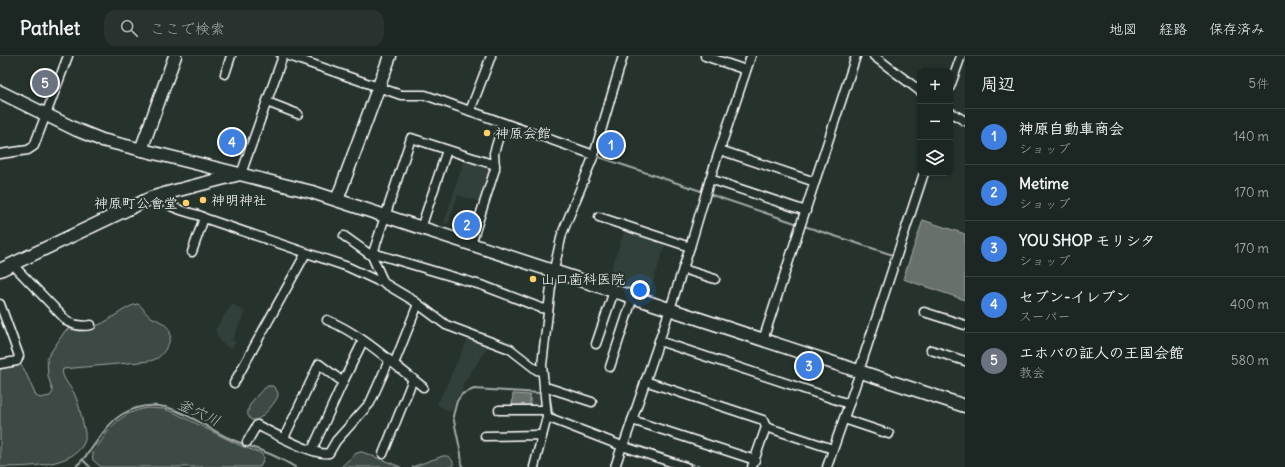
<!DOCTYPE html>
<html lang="ja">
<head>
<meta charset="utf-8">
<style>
	:root { --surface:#1c2622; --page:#29322f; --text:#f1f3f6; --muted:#a0a5a5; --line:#3a4340; --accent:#ea580c }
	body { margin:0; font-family:Delius,"Klee One",sans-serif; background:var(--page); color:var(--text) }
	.controls { position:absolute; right:12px; top:12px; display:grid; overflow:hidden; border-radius:8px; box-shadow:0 2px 6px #0003 }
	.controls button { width:36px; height:36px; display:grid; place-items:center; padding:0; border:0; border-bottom:1px solid var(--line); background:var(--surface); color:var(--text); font:20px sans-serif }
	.you { position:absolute; left:640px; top:234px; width:14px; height:14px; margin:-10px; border:3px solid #fff; border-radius:50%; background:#1a73e8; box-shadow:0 0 0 6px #1a73e833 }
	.badge { display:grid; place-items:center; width:26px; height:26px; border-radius:50%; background:var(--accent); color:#fff; font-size:13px; font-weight:700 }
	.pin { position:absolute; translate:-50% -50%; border:2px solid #fff; box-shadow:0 1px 4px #0006 }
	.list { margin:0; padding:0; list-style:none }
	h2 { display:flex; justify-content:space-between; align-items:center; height:52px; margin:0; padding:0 16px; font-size:17px }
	h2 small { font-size:13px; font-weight:400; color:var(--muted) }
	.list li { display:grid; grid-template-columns:26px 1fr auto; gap:12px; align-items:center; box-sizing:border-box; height:56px; padding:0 16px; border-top:1px solid var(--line) }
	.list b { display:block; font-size:15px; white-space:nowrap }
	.list p { margin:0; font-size:13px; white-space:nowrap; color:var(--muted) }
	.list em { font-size:13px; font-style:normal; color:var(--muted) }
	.icon { flex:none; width:22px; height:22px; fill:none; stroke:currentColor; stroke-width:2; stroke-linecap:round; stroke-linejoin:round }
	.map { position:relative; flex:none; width:965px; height:411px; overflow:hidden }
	header { display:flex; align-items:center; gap:24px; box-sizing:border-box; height:56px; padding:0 20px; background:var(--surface); border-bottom:1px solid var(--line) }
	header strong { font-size:19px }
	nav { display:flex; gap:22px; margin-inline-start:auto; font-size:14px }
	.search { width:280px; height:36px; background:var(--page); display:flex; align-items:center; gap:10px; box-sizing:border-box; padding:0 14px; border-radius:12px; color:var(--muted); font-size:15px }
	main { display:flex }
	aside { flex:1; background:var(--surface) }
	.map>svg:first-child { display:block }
</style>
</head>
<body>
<header>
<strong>Pathlet</strong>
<div class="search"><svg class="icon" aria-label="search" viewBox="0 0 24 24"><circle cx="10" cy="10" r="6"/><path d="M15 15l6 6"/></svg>ここで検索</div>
<nav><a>地図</a><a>経路</a><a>保存済み</a></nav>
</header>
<main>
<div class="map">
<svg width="965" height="411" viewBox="0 0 965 411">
	<rect width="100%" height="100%" fill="#26332d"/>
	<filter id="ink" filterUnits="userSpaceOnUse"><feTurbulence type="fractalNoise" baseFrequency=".025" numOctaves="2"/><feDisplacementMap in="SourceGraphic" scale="8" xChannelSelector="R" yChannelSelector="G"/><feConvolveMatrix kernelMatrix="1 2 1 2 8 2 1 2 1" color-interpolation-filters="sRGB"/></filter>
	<g filter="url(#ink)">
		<g fill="#333f3a">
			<path d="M465,102L492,111L481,146L458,139L448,168L444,167Z"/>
			<path d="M625,173L666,186L648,241L606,228Z"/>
			<path d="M232,248L245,256L232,284L236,286L231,293L221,287L215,274Z"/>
			<path d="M469,281L489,289L463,328L462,335L455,344L451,356L437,349Z"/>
			<path d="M512,336L540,338L542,352L511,351Z"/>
		</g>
		<g fill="#3e4944" stroke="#9ea4a2">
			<path d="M137,248C142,249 143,254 147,258C151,262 157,263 161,266C172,272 173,282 166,292C162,299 158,303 150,305L63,313C60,320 70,330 74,337C78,345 80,354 82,363C83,369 86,377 85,384C77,411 24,411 0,411V312L20,308L24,313L36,340L40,342L50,340L53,336L48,320L47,302L65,275C74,269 82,273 92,271C108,268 121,252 137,248Z"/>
			<path d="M268,330H273C276,333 278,335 278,339C278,344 263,361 258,363C255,364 254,364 251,364C249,361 247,359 248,355C248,348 262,333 268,330Z"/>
			<path d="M147,352L164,353L173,356L241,390L261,397L264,402L260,411H101L93,404C91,397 96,392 100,387C113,367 122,357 147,352Z"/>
			<path d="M360,396H362L401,411H341L355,398Z"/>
			<path d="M443,400C450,399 454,404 453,411H412Z"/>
		</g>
		<g fill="#67706c" stroke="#a4a9a7">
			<path d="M923,164L965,178V244L903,223Z"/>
			<path d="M513,338L530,339V351L512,350Z"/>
		</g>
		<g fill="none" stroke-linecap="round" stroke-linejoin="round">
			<g stroke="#a4a9a7" stroke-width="2">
				<path d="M276,0L278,1"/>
				<path d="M286,3L372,33"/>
				<path d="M599,101L704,136"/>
				<path d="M709,138L798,168"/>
				<path d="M804,170L893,199"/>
				<path d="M548,340L550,342L552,356L556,360"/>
				<path d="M591,374L621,385"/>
				<path d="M629,387L650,394"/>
				<path d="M653,395L685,406"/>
				<path d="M83,404L90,411"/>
				<path d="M689,407L694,409"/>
				<path d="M697,410L701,411"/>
				<path d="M75,411C93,397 102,371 121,359C134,351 150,348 165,351C187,356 210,374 231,383C241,388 252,391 262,395C274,399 285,405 295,411"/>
				<path d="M462,411L461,398L453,360L457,345L462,338L474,333L540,337"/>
			</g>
			<defs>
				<g id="street">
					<path d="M289,0L401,39H425L594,99"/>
					<path d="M705,0L746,14"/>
					<path d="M874,0L920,35"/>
					<path d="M225,18L231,0"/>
					<path d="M950,31L961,0"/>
					<path d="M267,46L298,58"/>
					<path d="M470,55L491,0"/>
					<path d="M950,56L965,65"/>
					<path d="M720,94L815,126"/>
					<path d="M0,98L28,94L34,90L68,0"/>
					<path d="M495,109L411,82L372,200L384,227L414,245L446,269L510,293L537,314L542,315"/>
					<path d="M241,118L283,0"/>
					<path d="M710,123L806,155"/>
					<path d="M160,139C164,152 189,156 201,160L204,162L348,211L378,225L382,223"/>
					<path d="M599,161L690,191"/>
					<path d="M421,172L447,94"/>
					<path d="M344,180L372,200"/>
					<path d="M471,188L495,113L494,97L503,67"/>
					<path d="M192,196L204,162"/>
					<path d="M373,197L484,230L541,252L548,253"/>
					<path d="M14,207L15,211L68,266C76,270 82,271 91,269"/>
					<path d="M683,213L715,223"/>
					<path d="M0,248L19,300L17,305L0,308"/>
					<path d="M924,256L965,269"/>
					<path d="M327,264C359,277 386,302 413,323L383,398"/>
					<path d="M763,284L856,0"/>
					<path d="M659,285L849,348"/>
					<path d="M596,288L614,235"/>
					<path d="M931,294L965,305"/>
					<path d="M393,307L396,303L418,248"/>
					<path d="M610,311L633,241"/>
					<path d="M859,315L924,117"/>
					<path d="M413,323L423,331"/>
					<path d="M645,325L763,364L766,371L752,411"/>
					<path d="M234,327L306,197"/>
					<path d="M544,333L549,332L592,346"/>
					<path d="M499,354H546"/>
					<path d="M547,361L622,390L686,411"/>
					<path d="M844,363L889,378"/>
					<path d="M632,364L755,404"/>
					<path d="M766,371L833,393"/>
					<path d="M485,380L537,379L542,380"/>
					<path d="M284,382L319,308L343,326"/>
					<path d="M247,386L257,369C271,376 316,401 329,397L336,385L370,347L387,309L390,305"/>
					<path d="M623,391L670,253L690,191L710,123L751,0"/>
					<path d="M312,394L343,326L363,285"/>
					<path d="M534,411L547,361L542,309L552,222L562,178L594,99L623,0"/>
					<path d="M615,411L622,390"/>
					<path d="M827,411L860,316"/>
				</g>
				<g id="secondary">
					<path d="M0,36L77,74L102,84L312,136L965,350"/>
					<path d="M141,94L175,0"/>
					<path d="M337,144L390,0"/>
					<path d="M0,214L151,142L171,136L240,118"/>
				</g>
			</defs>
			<use href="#street" stroke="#fff" stroke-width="11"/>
			<use href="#secondary" stroke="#fff" stroke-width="15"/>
			<use href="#street" stroke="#26332d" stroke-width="8"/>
			<use href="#secondary" stroke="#26332d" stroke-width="12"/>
		</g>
	</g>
	<g fill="#ffd166" stroke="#26332d" stroke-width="1.5">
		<circle cx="487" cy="77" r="4"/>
		<circle cx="203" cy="144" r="4"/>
		<circle cx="186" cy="147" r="4"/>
		<circle cx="533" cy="223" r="4"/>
	</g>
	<g text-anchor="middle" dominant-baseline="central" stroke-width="4" stroke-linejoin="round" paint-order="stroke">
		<g font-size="14" fill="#fff" stroke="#26332d" text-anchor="start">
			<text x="495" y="77">神原会館</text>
			<text x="211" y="144">神明神社</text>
			<text x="178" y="147" text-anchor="end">神原町公會堂</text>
			<text x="541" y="223">山口歯科医院</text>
		</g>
		<g font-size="15" font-style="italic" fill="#b3b8b6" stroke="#26332d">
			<text transform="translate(199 356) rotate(25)">釜穴川</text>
		</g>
	</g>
</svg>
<div class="controls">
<button>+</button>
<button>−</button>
<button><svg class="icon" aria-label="layers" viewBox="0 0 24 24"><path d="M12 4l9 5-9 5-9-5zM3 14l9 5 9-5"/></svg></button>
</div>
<div class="you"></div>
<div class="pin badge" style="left:611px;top:89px;background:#3f7fe0">1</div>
<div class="pin badge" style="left:467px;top:169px;background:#3f7fe0">2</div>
<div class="pin badge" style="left:809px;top:310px;background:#3f7fe0">3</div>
<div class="pin badge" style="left:232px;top:86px;background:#3f7fe0">4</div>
<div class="pin badge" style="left:45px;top:27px;background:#6b7280">5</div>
</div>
<aside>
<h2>周辺<small>5件</small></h2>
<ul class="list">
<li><span class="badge" style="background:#3f7fe0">1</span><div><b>神原自動車商会</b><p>ショップ</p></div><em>140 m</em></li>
<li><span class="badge" style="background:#3f7fe0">2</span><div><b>Metime</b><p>ショップ</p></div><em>170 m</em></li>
<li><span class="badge" style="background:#3f7fe0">3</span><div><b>YOU SHOP モリシタ</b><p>ショップ</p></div><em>170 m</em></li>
<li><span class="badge" style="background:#3f7fe0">4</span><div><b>セブン-イレブン</b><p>スーパー</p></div><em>400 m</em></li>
<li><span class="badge" style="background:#6b7280">5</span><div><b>エホバの証人の王国会館</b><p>教会</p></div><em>580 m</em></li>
</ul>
</aside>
</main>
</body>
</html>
